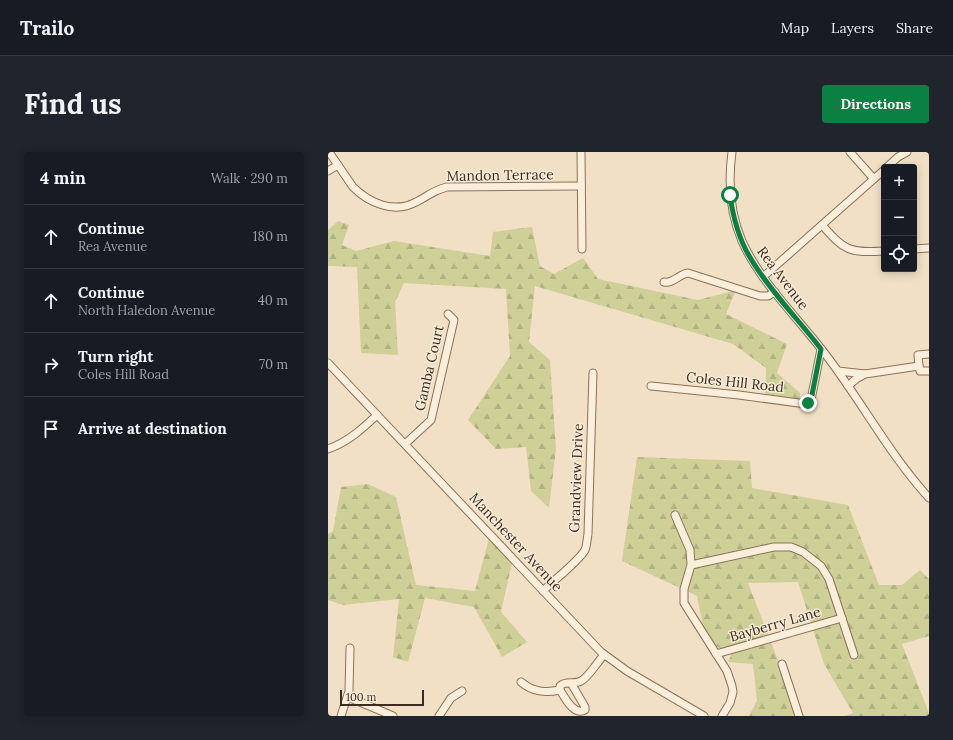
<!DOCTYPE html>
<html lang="en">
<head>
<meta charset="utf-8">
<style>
	:root { --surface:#171b24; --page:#20242c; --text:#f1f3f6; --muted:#9ea1a6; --line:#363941; --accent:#0b8043 }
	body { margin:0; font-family:Lora,serif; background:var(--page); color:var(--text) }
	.controls { position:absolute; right:12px; top:12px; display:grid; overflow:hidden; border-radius:4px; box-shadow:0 2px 10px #0003 }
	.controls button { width:36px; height:36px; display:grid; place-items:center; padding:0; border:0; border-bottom:1px solid var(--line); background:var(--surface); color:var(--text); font:20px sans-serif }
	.scale { position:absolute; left:12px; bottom:10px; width:84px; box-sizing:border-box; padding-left:4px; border:2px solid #3d2b1f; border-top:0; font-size:11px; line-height:14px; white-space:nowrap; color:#3d2b1f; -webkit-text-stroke:3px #f8ebd6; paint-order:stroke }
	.stop { position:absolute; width:12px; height:12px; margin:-9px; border:3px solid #0b8043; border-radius:50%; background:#fff }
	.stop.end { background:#0b8043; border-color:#fff; box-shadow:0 1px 4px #0008 }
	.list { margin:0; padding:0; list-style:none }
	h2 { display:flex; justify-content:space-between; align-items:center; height:52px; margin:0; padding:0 16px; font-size:17px }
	h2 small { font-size:13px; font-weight:400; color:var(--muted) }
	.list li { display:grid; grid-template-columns:26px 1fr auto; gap:12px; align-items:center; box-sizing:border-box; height:64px; padding:0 16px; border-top:1px solid var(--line) }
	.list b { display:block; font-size:15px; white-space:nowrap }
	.list p { margin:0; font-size:13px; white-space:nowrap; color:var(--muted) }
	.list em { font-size:13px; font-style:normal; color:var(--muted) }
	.icon { flex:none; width:22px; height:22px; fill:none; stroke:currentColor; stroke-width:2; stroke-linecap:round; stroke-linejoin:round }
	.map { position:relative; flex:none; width:601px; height:564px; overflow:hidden; border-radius:4px }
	header { display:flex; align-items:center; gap:24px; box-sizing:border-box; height:56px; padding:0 20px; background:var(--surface); border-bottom:1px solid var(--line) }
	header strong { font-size:19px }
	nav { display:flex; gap:22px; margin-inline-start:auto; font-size:14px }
	.intro { display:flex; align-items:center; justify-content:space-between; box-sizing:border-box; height:96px; padding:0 24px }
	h1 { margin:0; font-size:28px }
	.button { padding:10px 18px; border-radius:4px; background:var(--accent); color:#fff; font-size:14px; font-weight:700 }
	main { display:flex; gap:24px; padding:0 24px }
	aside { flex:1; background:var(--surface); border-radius:4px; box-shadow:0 2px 10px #0003 }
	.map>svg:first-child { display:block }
</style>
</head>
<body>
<header>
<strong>Trailo</strong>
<nav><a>Map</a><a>Layers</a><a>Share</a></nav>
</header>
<div class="intro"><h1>Find us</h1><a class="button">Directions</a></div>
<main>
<aside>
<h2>4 min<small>Walk · 290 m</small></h2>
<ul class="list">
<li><svg class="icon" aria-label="ahead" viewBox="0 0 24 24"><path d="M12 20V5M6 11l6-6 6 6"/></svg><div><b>Continue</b><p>Rea Avenue</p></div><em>180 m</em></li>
<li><svg class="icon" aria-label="ahead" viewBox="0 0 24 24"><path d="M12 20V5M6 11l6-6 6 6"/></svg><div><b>Continue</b><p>North Haledon Avenue</p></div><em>40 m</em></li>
<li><svg class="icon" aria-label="right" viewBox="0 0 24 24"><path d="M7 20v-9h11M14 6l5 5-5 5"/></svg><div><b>Turn right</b><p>Coles Hill Road</p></div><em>70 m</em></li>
<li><svg class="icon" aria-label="arrive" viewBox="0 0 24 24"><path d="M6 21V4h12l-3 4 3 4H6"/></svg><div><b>Arrive at destination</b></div></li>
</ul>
</aside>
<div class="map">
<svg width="601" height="564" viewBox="0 0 601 564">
	<defs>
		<pattern id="forest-firs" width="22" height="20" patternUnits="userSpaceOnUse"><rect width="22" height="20" fill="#ced098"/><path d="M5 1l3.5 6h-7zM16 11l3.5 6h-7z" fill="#b2b383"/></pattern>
	</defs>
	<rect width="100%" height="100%" fill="#f1e0c5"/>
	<g fill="url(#forest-firs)">
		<path d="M10,69L21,73L14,93L28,99L66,89L162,104L165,80L204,75L212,114L226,122L255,106L270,127L370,148L408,138L398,162L459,192L449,221L472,241L471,251L437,246L438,216L405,192L207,134L201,190L222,208L228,297L221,356L203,339L198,295L168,297L140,268L182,204L178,137L76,131L67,150L70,203L33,201L29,115L0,114V78Z"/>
		<path d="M309,305L422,309L424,336L520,353L551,433H574L592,418L601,427V484L574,492L601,561L600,564H517L525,561L496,512L470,430L420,431L471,562L463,564H421L429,549L425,512L400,510L404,501L378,490L369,444L294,409Z"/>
		<path d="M40,332L68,345L88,433L147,439L162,382L185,406L173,460L199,490L174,505L146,455L97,446L80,510L65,505L71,447L15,453L0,448V382L5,379L13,335Z"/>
	</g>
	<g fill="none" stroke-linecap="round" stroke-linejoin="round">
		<defs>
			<g id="minor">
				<path d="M1,0L25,35C41,51 66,62 88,50C101,44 103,39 119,35L253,34"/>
				<path d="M253,0L254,97"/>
				<path d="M404,0C400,30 402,61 414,89C432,130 471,167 498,203C534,250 561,302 601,346"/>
				<path d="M522,0L546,27"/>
				<path d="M559,15L570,5L579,0"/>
				<path d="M0,19L10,13"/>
				<path d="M494,73C517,99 521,101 556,99"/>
				<path d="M586,97L601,96"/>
				<path d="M435,125L556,18"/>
				<path d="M336,130C345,132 351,122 360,121L432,144H440L447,140"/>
				<path d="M0,211L273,500L299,519L376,564"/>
				<path d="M591,214L590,203L601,202"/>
				<path d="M510,219L537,222L528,227L520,234"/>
				<path d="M537,222L591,214L592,219H601"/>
				<path d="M323,234L411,243L478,252L483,248L493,197"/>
				<path d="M77,292L103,268L126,168L120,162"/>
				<path d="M0,297C20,290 34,277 49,263"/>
				<path d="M347,363L362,398L363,413L356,437V451L399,519L404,534L405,540L402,551L394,564"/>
				<path d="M363,413L446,395H463L475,400L493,414L501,427L526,503"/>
				<path d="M215,439C225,429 251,409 257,398C259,393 259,387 260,382L265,221"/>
				<path d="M388,502L514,466"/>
				<path d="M454,512L471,564"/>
				<path d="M193,530C205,540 217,541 232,538"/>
				<path d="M243,531L257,555V558C246,564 237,546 232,538V534C238,528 246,533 253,529C260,526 270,509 276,503"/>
				<path d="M20,545L65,564"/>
				<path d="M13,564L21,539L22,496"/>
				<path d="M111,564L123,546L134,539"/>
			</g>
		</defs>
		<use href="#minor" stroke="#8e715a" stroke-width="9"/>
		<use href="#minor" stroke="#fbeeda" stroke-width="7"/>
	</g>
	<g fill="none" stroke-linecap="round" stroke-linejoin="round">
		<path stroke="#0b8043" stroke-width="5" d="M402,43C405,65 411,88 423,107C441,138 471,168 493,197L483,248L480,251"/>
	</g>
	<g text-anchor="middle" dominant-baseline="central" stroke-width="3" stroke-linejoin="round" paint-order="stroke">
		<g font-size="14" fill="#3d2b1f" stroke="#f8ebd6">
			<text transform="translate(172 23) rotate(-1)">Mandon Terrace</text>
			<text transform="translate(455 126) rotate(53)">Rea Avenue</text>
			<text transform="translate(101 216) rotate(-77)">Gamba Court</text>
			<text transform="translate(407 230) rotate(6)">Coles Hill Road</text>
			<text transform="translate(248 326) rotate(-88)">Grandview Drive</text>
			<text transform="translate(188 390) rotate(47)">Manchester Avenue</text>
			<text transform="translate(447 472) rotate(-16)">Bayberry Lane</text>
		</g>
	</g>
</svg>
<div class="controls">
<button>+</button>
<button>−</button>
<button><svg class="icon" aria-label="locate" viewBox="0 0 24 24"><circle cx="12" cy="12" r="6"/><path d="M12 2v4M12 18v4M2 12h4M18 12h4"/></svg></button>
</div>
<div class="scale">100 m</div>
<div class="stop" style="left:402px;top:43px"></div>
<div class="stop end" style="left:480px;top:251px"></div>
</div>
</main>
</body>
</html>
